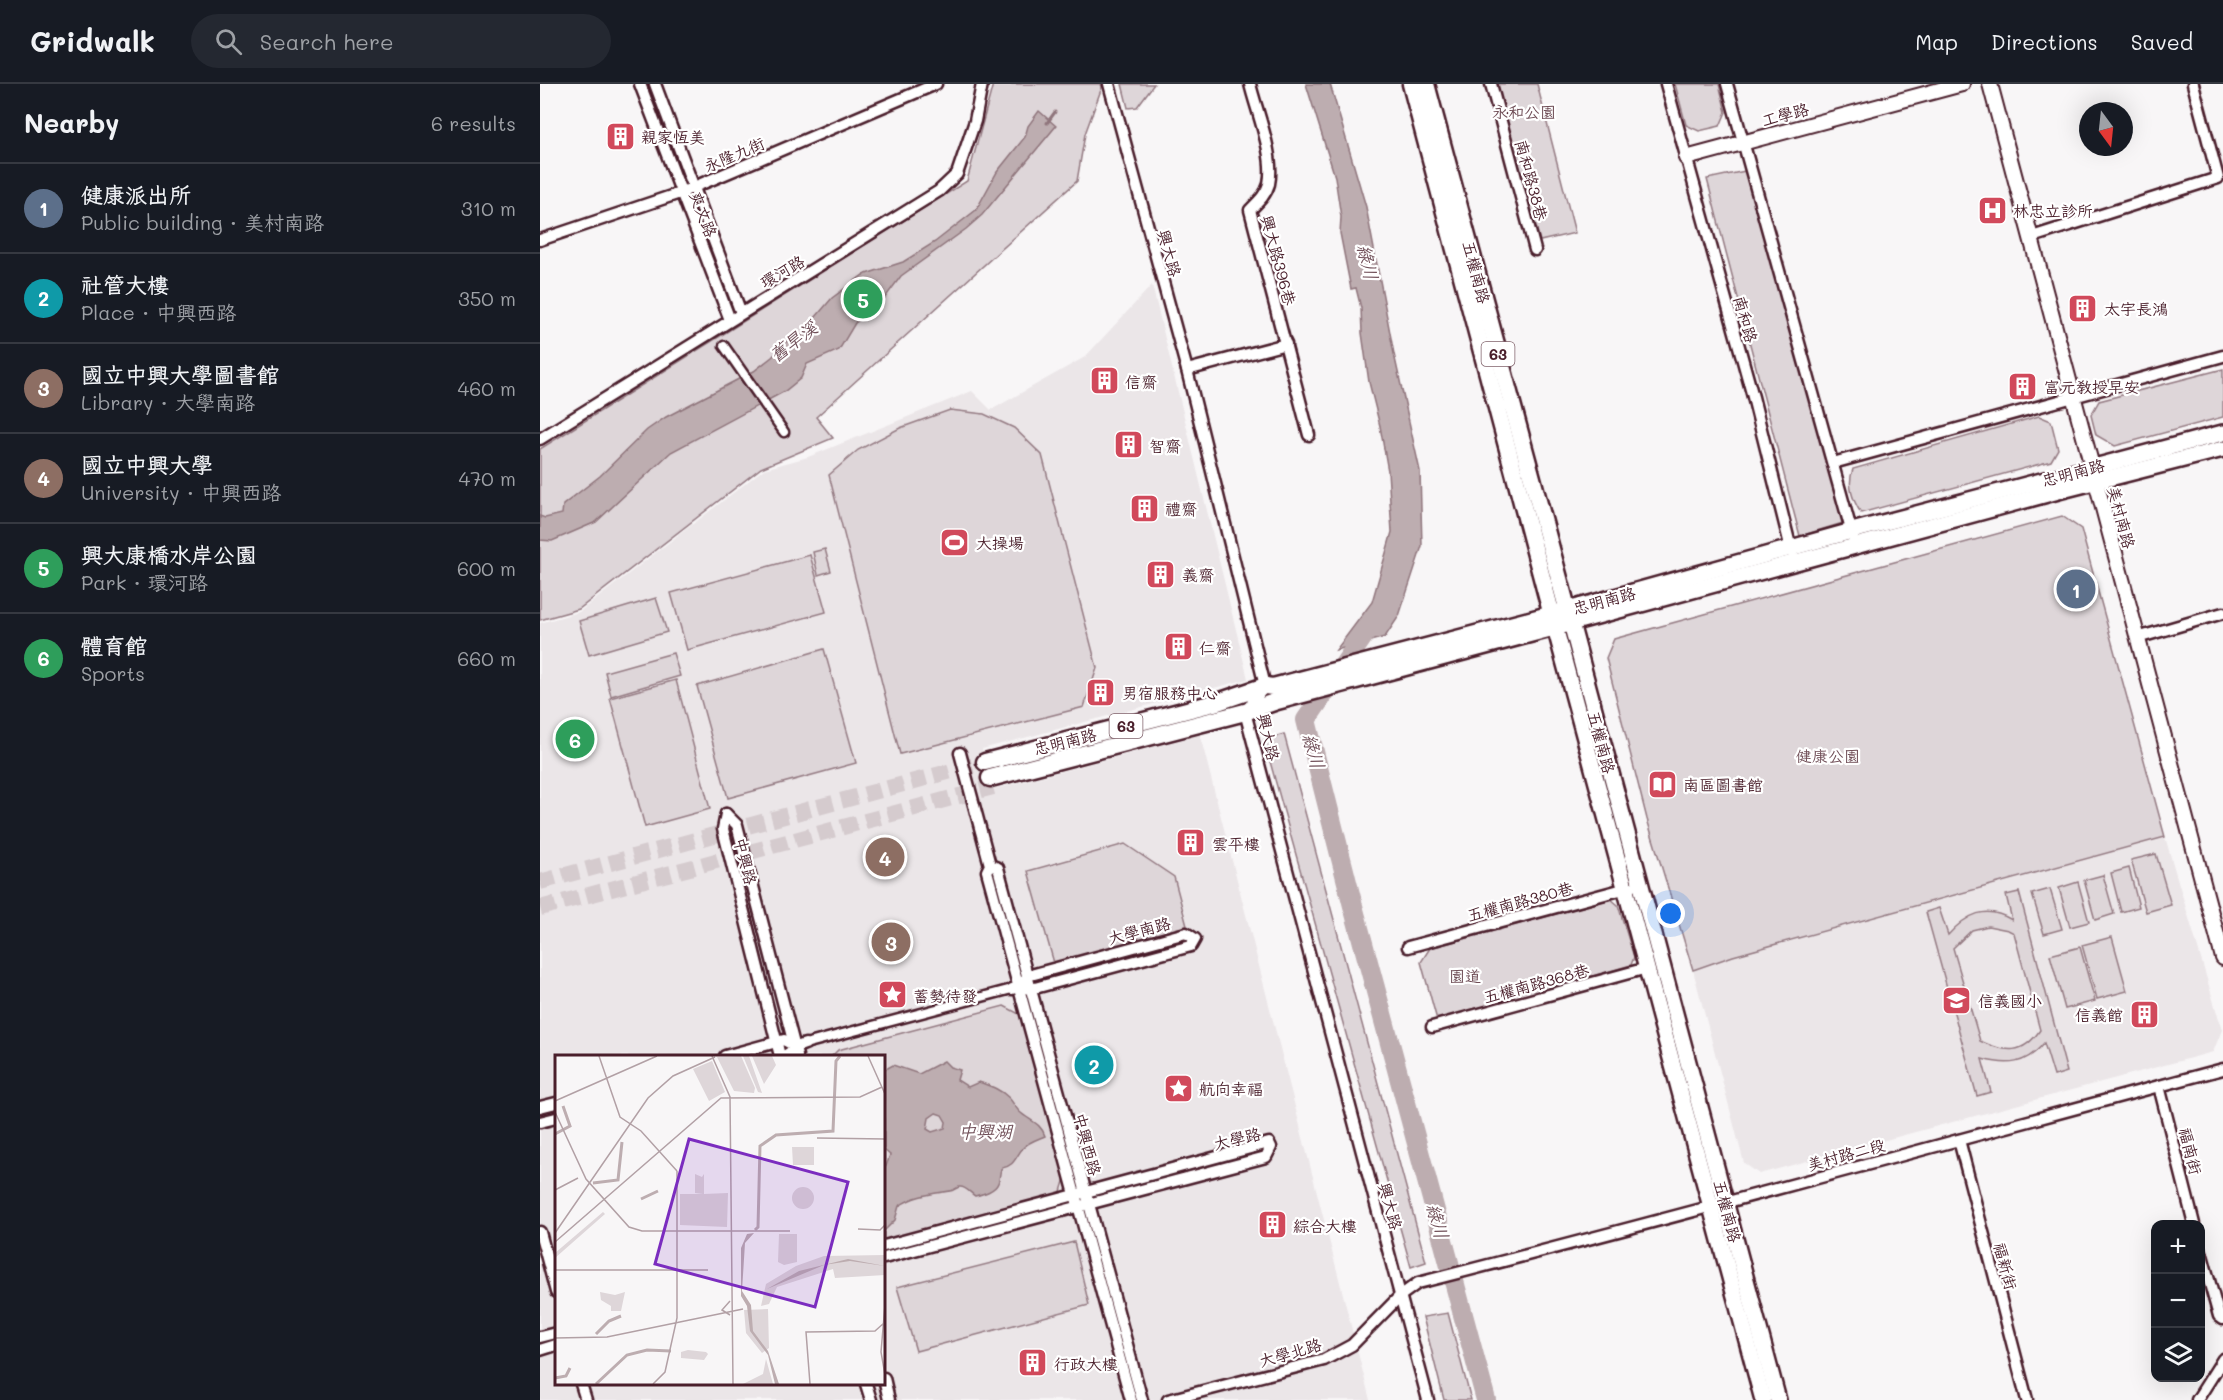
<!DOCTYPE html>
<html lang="en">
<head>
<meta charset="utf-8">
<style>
	:root { --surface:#171b24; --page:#242831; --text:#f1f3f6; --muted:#9ea1a6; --line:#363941; --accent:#d1495b }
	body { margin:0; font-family:Mali,"LXGW WenKai TC",sans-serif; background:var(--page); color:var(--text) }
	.controls { position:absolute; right:18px; bottom:18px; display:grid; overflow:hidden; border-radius:12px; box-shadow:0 6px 24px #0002 }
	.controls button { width:54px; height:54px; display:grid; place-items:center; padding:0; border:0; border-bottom:2px solid var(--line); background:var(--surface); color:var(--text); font:30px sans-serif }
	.compass { position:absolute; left:1539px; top:18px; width:54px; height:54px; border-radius:50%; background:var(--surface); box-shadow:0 6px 24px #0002; rotate:165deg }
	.you { position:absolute; left:1131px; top:830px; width:21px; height:21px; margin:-15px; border:4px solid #fff; border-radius:50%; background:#1a73e8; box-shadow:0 0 0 9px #1a73e833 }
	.badge { display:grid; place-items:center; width:39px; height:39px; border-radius:50%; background:var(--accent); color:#fff; font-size:20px; font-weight:700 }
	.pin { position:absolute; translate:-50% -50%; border:3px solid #fff; box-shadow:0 2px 6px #0006 }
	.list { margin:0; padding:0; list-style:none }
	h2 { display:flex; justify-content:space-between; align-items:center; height:78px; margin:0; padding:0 24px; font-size:26px }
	h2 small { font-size:20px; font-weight:400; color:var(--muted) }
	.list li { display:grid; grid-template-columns:39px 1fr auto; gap:18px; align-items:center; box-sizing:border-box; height:90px; padding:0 24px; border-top:2px solid var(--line) }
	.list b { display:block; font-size:22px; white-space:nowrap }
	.list p { margin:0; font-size:20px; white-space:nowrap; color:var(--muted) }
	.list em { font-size:20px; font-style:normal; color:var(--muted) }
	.icon { flex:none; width:33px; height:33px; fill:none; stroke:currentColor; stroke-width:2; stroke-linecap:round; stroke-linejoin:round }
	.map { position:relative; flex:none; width:1683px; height:1316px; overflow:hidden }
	header { display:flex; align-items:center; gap:36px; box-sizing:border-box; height:84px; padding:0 30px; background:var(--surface); border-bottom:2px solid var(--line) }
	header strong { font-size:28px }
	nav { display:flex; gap:33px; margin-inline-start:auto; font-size:21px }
	.search { width:420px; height:54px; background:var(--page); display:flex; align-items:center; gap:15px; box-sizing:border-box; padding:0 21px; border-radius:33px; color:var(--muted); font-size:22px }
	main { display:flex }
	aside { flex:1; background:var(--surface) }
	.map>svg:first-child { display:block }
</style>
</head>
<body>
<header>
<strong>Gridwalk</strong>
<div class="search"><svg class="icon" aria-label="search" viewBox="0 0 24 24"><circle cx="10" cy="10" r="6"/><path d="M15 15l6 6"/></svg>Search here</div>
<nav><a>Map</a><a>Directions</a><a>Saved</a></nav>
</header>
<main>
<aside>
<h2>Nearby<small>6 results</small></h2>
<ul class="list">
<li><span class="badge" style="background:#5c6f8a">1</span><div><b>健康派出所</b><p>Public building · 美村南路</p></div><em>310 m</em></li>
<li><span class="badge" style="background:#0f9aa8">2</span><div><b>社管大樓</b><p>Place · 中興西路</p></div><em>350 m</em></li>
<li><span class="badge" style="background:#8d6e63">3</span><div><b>國立中興大學圖書館</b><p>Library · 大學南路</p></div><em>460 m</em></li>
<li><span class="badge" style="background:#8d6e63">4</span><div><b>國立中興大學</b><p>University · 中興西路</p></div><em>470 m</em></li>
<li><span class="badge" style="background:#2e9e5b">5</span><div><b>興大康橋水岸公園</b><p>Park · 環河路</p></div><em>600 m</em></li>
<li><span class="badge" style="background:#2e9e5b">6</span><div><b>體育館</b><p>Sports</p></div><em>660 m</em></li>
</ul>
</aside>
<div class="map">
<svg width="1683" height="1316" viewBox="0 0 1683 1316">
	<rect width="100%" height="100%" fill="#f8f6f7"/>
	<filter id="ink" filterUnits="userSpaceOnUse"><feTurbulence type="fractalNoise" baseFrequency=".0167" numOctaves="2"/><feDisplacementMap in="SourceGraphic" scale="12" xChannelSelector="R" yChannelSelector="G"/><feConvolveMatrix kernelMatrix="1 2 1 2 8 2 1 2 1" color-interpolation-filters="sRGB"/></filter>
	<g filter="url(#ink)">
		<g fill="#ebe6e8" fill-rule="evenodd">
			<path d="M612,201L708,595L442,665L454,705L660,651L830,1316H0V539L39,528L224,385L268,373L432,307L451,326L545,273ZM16,972H344V1300H16Z"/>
			<path d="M1625,753L1682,946L1673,968L1219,1090L1204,1079L1153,886L1193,872Z"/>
		</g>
		<g fill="#ded6d9" stroke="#947a82" stroke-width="1.5" fill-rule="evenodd">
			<path d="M453,0H561L562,3L545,50L537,97L276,333L293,354L221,384L39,525L0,536V365L427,97Z"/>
			<path d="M582,0H614L597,23L588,24Z"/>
			<path d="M957,0H997L1035,149L1000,157Z"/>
			<path d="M1135,0H1179L1186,28L1180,42L1159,47L1146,41Z"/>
			<path d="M1215,85L1306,438L1260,452L1167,95Z"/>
			<path d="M1683,285V333L1575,362L1556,351L1551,331L1559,317Z"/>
			<path d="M410,326L444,330L474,344L502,371L557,584L544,623L360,670L289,391L318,366L360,344Z"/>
			<path d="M1499,332L1511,337L1518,365L1511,377L1321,429C1312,415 1307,401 1313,385Z"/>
			<path d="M1522,432L1541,445L1625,753L1193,872L1153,886L1107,735L1066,574L1074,555Z"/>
			<path d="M285,465L291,487L278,491L273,468Z"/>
			<path d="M270,471L286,528L147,566L131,509Z"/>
			<path d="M116,514L127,548L49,571L39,537Z"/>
			<path d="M284,565L316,679L188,714L157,602Z"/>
			<path d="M133,569L140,592L71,612L65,588Z"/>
			<path d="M136,596L170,725L105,743L70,614Z"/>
			<path d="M744,650L886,1178L871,1183L724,656Z"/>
			<path d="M585,760L634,793L647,842L514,879L488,787Z"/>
			<path d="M1616,770L1631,821L1606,828L1591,776Z"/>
			<path d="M1589,784L1599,823L1581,828L1571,789Z"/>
			<path d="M1563,791L1574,830L1555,836L1544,796Z"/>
			<path d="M1538,798L1549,838L1530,843L1519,804Z"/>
			<path d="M1510,805L1522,845L1504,850L1492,810Z"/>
			<path d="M1479,808L1527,988L1514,992L1504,959C1486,981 1468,982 1442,975L1451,1008L1437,1012L1386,828L1399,824L1408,851C1427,830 1446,820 1472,836L1466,811ZM1448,842L1468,846L1474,849L1500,946C1483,971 1466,969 1440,957L1413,864L1432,846Z"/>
			<path d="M1071,815L1078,821L1094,873L1091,881L897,936L881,878L890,864Z"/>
			<path d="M1572,853L1587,907L1557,915L1542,861Z"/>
			<path d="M1540,863L1555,917L1525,925L1510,871Z"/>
			<path d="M464,922L481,931L525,1094L519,1114L344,1162V972H292L298,966Z"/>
			<path d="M534,1158L549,1221L376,1267L357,1203Z"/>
			<path d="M908,1229L931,1316H904L883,1233Z"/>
		</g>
		<g fill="#bdadb0" stroke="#8f747b" stroke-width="1.5" fill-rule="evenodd">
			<path d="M766,0H790L826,123L854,270L880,387L882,462L859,532L845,553L796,566L832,518L852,448L848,387L840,342L829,298L822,249L821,224L816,204L811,205L800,149L801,133L795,93Z"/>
			<path d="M499,27L516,42L442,131L426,145L361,192L339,222L315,239L299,266L267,280L261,294L245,307L131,368L56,438L12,457L0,456V432L5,434L22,430L23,421L60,392L107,346L126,333L214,287L232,273L240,265L241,261C251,253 264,253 275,244V234L292,214L323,191L363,178L395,158L436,126L457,88L485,53L488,42Z"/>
			<path d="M404,977L410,983L420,986L417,996L428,1003L439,998C450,1002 460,1005 469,1014C473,1018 476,1025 481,1029C490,1037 501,1039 505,1052C498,1055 488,1058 483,1064C475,1073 475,1082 462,1084C458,1090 461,1093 458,1099C455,1107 443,1110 435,1112C430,1109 426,1102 419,1103C416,1104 413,1107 410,1107C392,1110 375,1111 359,1122L355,1136L344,1147V1082H346L350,1071L344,1066V986L353,981L379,990ZM396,1029L402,1031L406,1038L405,1044L392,1048L387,1045L389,1034Z"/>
		</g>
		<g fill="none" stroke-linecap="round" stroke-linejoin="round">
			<path stroke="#8f747b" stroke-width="3" d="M507,39L515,28"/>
			<path stroke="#bdadb0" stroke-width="20" d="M833,538L766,636L813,822L946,1316"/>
			<g stroke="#d5cbce" stroke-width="16" stroke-dasharray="16 8" stroke-linecap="butt">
				<path d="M0,798L445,678"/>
				<path d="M0,824L453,703"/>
			</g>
			<defs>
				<g id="pedestrian">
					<path d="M184,262L244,348"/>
					<path d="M265,960L472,905"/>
				</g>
				<g id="minor">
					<path d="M100,0L190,236"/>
					<path d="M115,0L201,229"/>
					<path d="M569,0L647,286L725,602L705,628L888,1316"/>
					<path d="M710,0C717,29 735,71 729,100C726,111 718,118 710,126L769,351"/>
					<path d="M951,0L995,166"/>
					<path d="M1126,0L1213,313L1252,469"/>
					<path d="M1187,0L1313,453"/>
					<path d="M1492,153L1678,94L1653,0"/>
					<path d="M0,156L140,109L396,0"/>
					<path d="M647,286L746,260"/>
					<path d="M0,355L399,107L417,90L435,37L442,0"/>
					<path d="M1293,379L1683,272"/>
					<path d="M1597,554L1683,529"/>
					<path d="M420,669L450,781L447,787L591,1316"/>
					<path d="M186,730L197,741L257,972"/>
					<path d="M186,730L183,745L240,972"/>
					<path d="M450,781L458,784L602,1316"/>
					<path d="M868,863L1091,803"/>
					<path d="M472,905L479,903L491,905L651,862L655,855L646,849L487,892L485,896"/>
					<path d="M892,943L1107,884"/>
					<path d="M185,972L244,956L255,962"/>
					<path d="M242,972C252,970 252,963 265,960"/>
					<path d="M1619,1002L1654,1140"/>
					<path d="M0,1023L16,1019"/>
					<path d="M0,1038L16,1034"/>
					<path d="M1419,1056L1487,1316"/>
					<path d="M0,1148L16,1208"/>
					<path d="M344,1162L729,1059L731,1063L726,1073L344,1174"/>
					<path d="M1660,1164L1679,1232L1683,1235"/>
					<path d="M0,1253L16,1249"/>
					<path d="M0,1266L16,1261"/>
					<path d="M344,1294L349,1316"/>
					<path d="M41,1300L46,1316"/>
					<path d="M326,1300L331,1316"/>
					<path d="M628,1316L784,1276L812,1261L860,1212L878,1199C1147,1131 1415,1056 1683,985"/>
					<path d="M1657,1316L1683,1275"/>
				</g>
				<g id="tertiary">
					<path d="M1450,0L1683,874"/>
					<path d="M1146,74L1422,0"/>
				</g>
				<g id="secondary">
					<path d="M1028,526L1312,447L1683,349"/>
					<path d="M1015,543L1223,1316"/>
					<path d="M1238,1316L1031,539L1522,406L1683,365"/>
				</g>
				<g id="primary">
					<path d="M871,0L1014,539"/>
					<path d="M445,678L678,618L725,602L733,603L1028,526"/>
					<path d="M450,694L705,628L737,617L1031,539L886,0"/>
				</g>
			</defs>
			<use href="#pedestrian" stroke="#4a1f2b" stroke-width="13"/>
			<use href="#minor" stroke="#4a1f2b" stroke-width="15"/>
			<use href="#tertiary" stroke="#4a1f2b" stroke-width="18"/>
			<use href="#secondary" stroke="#4a1f2b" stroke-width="20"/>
			<use href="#primary" stroke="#4a1f2b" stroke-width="21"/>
			<use href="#pedestrian" stroke="#fff" stroke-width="8"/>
			<use href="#minor" stroke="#fff" stroke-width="10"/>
			<use href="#tertiary" stroke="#fff" stroke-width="14"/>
			<use href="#secondary" stroke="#fff" stroke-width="15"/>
			<use href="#primary" stroke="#fff" stroke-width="16"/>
		</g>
	</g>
	<defs>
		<symbol id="building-square" viewBox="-11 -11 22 22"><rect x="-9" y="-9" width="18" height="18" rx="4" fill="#d1495b" stroke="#fff"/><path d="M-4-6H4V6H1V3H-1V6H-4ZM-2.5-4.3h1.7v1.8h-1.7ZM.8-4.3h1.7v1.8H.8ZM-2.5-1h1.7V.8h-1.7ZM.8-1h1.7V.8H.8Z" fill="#fff"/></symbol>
		<symbol id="hospital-square" viewBox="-11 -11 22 22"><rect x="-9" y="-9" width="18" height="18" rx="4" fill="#d1495b" stroke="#fff"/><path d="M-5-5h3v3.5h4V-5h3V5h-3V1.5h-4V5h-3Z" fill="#fff"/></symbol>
		<symbol id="stadium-square" viewBox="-11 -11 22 22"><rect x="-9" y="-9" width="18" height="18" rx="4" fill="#d1495b" stroke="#fff"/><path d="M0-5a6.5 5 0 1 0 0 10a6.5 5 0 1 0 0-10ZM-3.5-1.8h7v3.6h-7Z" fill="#fff"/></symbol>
		<symbol id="library-square" viewBox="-11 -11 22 22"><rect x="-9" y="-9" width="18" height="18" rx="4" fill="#d1495b" stroke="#fff"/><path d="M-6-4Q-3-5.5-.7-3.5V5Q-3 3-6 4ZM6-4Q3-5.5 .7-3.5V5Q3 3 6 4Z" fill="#fff"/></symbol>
		<symbol id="sight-square" viewBox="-11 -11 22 22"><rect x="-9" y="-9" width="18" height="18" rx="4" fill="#d1495b" stroke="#fff"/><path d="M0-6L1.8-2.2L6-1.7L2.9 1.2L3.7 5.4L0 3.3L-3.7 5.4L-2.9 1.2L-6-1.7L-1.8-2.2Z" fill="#fff"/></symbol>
		<symbol id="school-square" viewBox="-11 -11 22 22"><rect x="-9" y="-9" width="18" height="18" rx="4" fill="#d1495b" stroke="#fff"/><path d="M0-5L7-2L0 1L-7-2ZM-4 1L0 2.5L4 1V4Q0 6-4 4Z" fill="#fff"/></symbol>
	</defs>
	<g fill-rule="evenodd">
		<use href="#building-square" x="64" y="36" width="33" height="33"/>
		<use href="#hospital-square" x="1436" y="110" width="33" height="33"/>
		<use href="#building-square" x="1526" y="208" width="33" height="33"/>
		<use href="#building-square" x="548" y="280" width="33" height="33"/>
		<use href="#building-square" x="1466" y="286" width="33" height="33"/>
		<use href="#building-square" x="572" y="344" width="33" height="33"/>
		<use href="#building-square" x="588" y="408" width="33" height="33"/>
		<use href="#stadium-square" x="398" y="442" width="33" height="33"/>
		<use href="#building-square" x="604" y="474" width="33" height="33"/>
		<use href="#building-square" x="622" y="546" width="33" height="33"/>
		<use href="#building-square" x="544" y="592" width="33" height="33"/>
		<use href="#library-square" x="1106" y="684" width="33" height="33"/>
		<use href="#building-square" x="634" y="742" width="33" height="33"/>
		<use href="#sight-square" x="336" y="894" width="33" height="33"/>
		<use href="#school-square" x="1400" y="900" width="33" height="33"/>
		<use href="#building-square" x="1588" y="914" width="33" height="33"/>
		<use href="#sight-square" x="622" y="988" width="33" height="33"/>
		<use href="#building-square" x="716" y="1124" width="33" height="33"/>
		<use href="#building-square" x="476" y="1262" width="33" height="33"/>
	</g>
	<g text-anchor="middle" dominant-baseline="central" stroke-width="4.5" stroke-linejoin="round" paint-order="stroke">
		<g fill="#fff" stroke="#80626b" stroke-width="1.5">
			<rect x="941.5" y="258" width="33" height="24" rx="4.5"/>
			<rect x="569.5" y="630" width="33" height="24" rx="4.5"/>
		</g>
		<g font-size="15" font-weight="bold" fill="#4a1f2b">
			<text x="958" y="270">63</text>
			<text x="586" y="642">63</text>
		</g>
		<g font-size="16" fill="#6f4d56" stroke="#fff">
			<text x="984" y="27">永和公園</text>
			<text x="1288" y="671">健康公園</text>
			<text x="925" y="891">園道</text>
		</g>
		<g font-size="16" fill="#4a1f2b" stroke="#fff">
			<text transform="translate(1245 30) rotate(-15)">工學路</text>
			<text transform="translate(194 70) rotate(-23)">永隆九街</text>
			<text transform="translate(992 96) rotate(75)">南和路38巷</text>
			<text transform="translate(164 130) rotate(69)">爽文路</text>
			<text transform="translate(630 169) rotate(75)">興大路</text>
			<text transform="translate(739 176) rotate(75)">興大路396巷</text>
			<text transform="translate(242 187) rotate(-30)">環河路</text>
			<text transform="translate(937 188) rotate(75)">五權南路</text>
			<text transform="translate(1206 235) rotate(74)">南和路</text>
			<text transform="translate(1533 388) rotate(-15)">忠明南路</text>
			<text transform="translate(1582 433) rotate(75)">美村南路</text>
			<text transform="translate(1064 516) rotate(-15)">忠明南路</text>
			<text transform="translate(729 653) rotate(77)">興大路</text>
			<text transform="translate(525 657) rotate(-14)">忠明南路</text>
			<text transform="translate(1062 658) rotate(75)">五權南路</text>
			<text transform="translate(206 777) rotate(76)">中興路</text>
			<text transform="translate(980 817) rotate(-15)">五權南路380巷</text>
			<text transform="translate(599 846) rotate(-15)">大學南路</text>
			<text transform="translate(996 899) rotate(-15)">五權南路368巷</text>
			<text transform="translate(697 1054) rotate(-13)">大學路</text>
			<text transform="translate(548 1060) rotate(75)">中興西路</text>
			<text transform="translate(1651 1067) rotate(76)">福南街</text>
			<text transform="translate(1306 1070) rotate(-15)">美村路二段</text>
			<text transform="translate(851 1122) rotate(75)">興大路</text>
			<text transform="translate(1188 1127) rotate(75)">五權南路</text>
			<text transform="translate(1466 1182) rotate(75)">福新街</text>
			<text transform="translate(750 1268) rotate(-16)">大學北路</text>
		</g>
		<g font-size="16" fill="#4a1f2b" stroke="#fff" text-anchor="start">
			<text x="101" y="52">親家恆美</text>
			<text x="1473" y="126">林忠立診所</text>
			<text x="1564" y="224">太宇長鴻</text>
			<text x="585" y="297">信齋</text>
			<text x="1504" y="302">富元教授早安</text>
			<text x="609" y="361">智齋</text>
			<text x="625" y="424">禮齋</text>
			<text x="436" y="458">大操場</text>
			<text x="642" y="490">義齋</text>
			<text x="659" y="563">仁齋</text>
			<text x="582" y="608">男宿服務中心</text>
			<text x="1143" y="700">南區圖書館</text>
			<text x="672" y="759">雲平樓</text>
			<text x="373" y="911">蓄勢待發</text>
			<text x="1438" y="916">信義國小</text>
			<text x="1583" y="930" text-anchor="end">信義館</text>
			<text x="659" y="1004">航向幸福</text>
			<text x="753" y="1141">綜合大樓</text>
			<text x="514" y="1279">行政大樓</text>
		</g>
		<g font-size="18" font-style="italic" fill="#72515a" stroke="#fff">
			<text transform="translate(828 178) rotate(77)">綠川</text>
			<text transform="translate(253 257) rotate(-37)">舊旱溪</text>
			<text transform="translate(774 667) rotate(75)">綠川</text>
			<text x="445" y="1047">中興湖</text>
			<text transform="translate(898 1137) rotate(75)">綠川</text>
		</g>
	</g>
	<g transform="translate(15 971)">
		<rect width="330" height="330" fill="#f8f6f7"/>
		<path d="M186,1L200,33L199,38L179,36L162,2ZM188,1H194L207,38L203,37ZM197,1H217L221,10L209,29ZM157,6L170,37L154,46L138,14ZM237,92H259V110H238ZM140,119L147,122L149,119V139L173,138L172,172L125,170V139H148L140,138ZM237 143a11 11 0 1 1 22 0a11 11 0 1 1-22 0ZM48,157L50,159L0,203V198ZM224,179H242V207L229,210L223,207ZM330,200V220L280,223L278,214L222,232L214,249L206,251L211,229L241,211L269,201ZM45,237L60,240L70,237L66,256H56V251L46,245ZM213,254L214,293L207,298L191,278L189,255ZM133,295L151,297L153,299L149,305L126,303V297ZM211,304L218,329H188L208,319Z" fill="#ded6d9"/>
		<path d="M199,178L190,188L187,236L196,250L198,276L213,296L224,329H220L213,300L195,276L192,251L186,241V193L192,179ZM293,204L330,211L295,206L269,210L212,234L244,216Z" fill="#bdadb0"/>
		<path fill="none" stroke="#bdadb0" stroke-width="3" d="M0,79L15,71L8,51M38,128L63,125L67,87M86,144L103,136M200,175L203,172L205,91L221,80L278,76L281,6L285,1M41,279L54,266L66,261M0,323L11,321L15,313M41,329L72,300L92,295L116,296"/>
		<path fill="none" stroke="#b2a0a5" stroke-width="1.5" d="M44,1L65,62L86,76L122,116M157,1L175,42L178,329M313,1L330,39M0,46L102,1M0,57L31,124L74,172L87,176H235M262,83L330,84M0,135L23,123M303,174L325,175L330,170M0,178L93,43L118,21L160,2M0,187L166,43L305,42L327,32M0,215H153M175,246L167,255L175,260M330,250L326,297L330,320M0,283L52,282L188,254M98,329L110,317L122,263V116M255,329L251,277L320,276L329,268"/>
		<path fill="#7b2cbf" fill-opacity="0.15" stroke="#7b2cbf" stroke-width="3" d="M134,84L293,127L260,252L100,209Z"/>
		<rect width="330" height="330" fill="none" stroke="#4a1f2b" stroke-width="3"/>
	</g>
</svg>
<div class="controls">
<button>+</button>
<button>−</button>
<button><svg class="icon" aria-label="layers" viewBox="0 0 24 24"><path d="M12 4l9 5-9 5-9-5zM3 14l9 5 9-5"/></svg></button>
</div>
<svg class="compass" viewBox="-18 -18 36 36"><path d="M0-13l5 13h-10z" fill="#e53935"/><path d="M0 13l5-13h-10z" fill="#9ea1a6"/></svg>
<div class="you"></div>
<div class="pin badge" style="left:1536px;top:505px;background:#5c6f8a">1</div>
<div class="pin badge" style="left:554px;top:981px;background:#0f9aa8">2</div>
<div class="pin badge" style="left:351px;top:858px;background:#8d6e63">3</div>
<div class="pin badge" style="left:345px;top:773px;background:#8d6e63">4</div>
<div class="pin badge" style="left:323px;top:215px;background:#2e9e5b">5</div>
<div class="pin badge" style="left:35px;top:655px;background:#2e9e5b">6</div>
</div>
</main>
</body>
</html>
